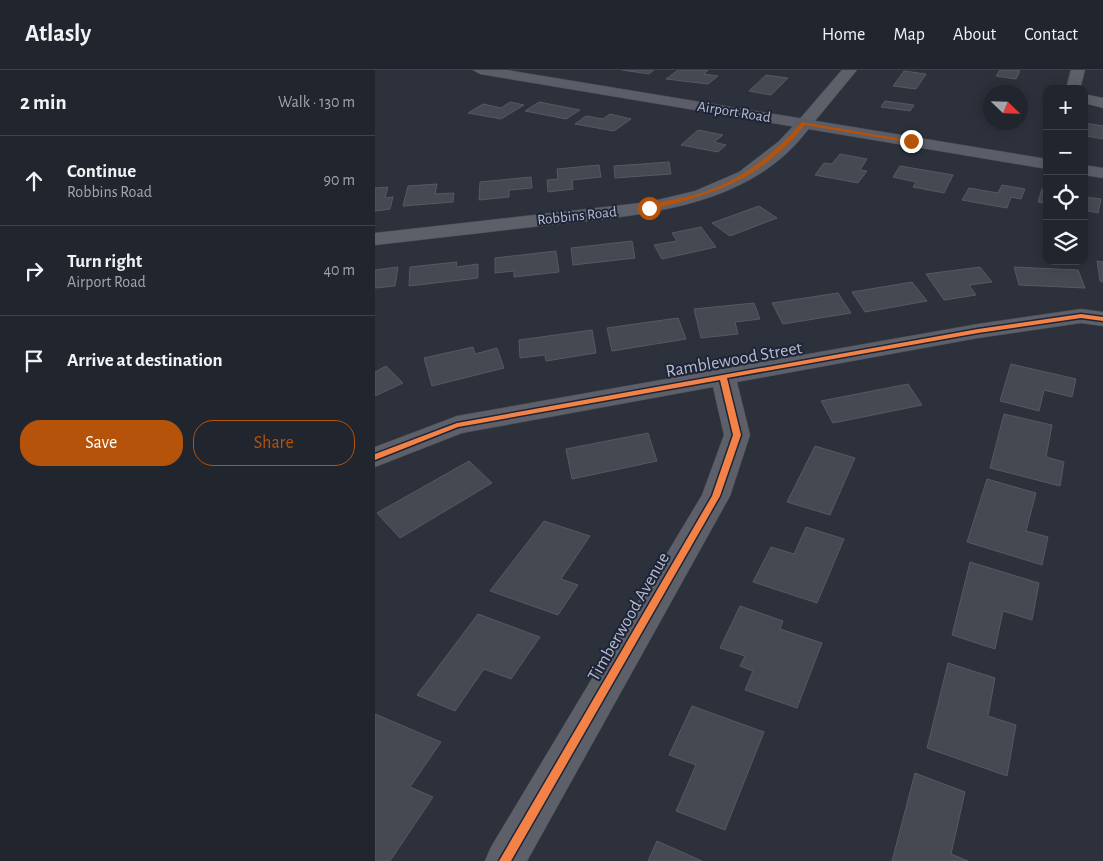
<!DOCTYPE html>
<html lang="en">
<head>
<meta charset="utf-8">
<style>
	:root { --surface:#21252d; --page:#292d35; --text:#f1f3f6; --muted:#a2a5aa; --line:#3e4249; --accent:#b45309 }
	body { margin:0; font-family:"Alegreya Sans",sans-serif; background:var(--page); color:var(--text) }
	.controls { position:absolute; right:15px; top:15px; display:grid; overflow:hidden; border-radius:10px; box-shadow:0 2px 12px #0003 }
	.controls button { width:45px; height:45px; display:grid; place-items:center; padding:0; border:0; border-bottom:1px solid var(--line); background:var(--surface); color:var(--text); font:25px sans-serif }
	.compass { position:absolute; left:608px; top:15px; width:45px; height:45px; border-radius:50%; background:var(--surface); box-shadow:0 2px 12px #0003; rotate:113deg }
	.stop { position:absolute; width:15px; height:15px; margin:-11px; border:4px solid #b45309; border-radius:50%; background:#fff }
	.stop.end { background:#b45309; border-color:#fff; box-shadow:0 1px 5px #0008 }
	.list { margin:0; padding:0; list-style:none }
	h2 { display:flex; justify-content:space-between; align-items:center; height:65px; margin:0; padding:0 20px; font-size:21px }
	h2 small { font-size:16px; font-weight:400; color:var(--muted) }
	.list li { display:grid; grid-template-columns:32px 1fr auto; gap:15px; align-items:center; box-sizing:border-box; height:90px; padding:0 20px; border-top:1px solid var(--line) }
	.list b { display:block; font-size:19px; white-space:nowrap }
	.list p { margin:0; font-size:16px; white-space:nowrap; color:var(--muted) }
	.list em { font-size:16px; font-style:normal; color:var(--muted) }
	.actions { display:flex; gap:10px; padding:15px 20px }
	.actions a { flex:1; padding:11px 0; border:1px solid var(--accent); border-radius:20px; text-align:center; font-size:18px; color:var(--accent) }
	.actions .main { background:var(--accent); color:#fff }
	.icon { flex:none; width:28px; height:28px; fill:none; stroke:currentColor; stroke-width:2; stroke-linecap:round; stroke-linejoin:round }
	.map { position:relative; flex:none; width:728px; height:791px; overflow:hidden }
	header { display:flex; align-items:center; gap:30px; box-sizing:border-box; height:70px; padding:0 25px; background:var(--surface); border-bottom:1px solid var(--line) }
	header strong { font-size:24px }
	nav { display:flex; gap:28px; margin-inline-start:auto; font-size:18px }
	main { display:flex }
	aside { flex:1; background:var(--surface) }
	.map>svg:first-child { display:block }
</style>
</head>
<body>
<header>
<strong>Atlasly</strong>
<nav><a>Home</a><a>Map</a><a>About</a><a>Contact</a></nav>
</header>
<main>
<aside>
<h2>2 min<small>Walk · 130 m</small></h2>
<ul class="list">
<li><svg class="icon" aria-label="ahead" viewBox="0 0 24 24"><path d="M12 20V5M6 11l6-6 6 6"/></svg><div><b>Continue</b><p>Robbins Road</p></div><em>90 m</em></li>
<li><svg class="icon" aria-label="right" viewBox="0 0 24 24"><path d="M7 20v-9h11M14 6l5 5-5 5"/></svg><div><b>Turn right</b><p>Airport Road</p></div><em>40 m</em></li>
<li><svg class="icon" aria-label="arrive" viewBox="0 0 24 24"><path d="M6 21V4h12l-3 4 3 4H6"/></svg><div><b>Arrive at destination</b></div></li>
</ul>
<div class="actions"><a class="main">Save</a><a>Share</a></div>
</aside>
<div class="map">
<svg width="728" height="791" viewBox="0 0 728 791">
	<rect width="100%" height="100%" fill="#2c313c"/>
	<g fill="#454952" stroke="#545963">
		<path d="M247,0H279L274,4Z"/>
		<path d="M303,0H333L329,4L343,6L333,14L291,9Z"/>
		<path d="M625,0H638L645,1L641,9L621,6Z"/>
		<path d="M529,1L551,4L541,19L518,16Z"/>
		<path d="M391,5L413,8L396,25L374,21Z"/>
		<path d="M510,31L539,35L535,41L506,37Z"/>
		<path d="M135,32L149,35L126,49L93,43L108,34L126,38Z"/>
		<path d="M164,32L205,40L191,49L150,41Z"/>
		<path d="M235,44L256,49L239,61L200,54L211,46L228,49Z"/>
		<path d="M709,53L728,56V69L711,66L709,68Z"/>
		<path d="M323,60L348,65L339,72L351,75L343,82L306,75Z"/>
		<path d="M465,84L492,89L485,100L492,101L483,113L440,105L449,93L457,94Z"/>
		<path d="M294,92L296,104L240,108L239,96Z"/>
		<path d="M224,95L226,107L197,110L198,119L173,122L172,110L183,109L182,99Z"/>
		<path d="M525,96L578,105L569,123L538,117L541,112L518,107Z"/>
		<path d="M156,107L157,118L134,120V127L104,130L105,112Z"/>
		<path d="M62,114L60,124L79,123L78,132L28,136L33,116Z"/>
		<path d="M627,115L650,119L646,129L636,127L632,138L587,130L594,118L623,123Z"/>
		<path d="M13,117L10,128L18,127L15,139L0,141V118Z"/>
		<path d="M667,119L672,120V134L663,132Z"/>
		<path d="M709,127L726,129L723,143L709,140Z"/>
		<path d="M384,136L402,148L355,166L337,153Z"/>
		<path d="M326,157L341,177L287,189L279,175L302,171L297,163Z"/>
		<path d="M257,171L260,188L198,195L196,178Z"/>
		<path d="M181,181L184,202L139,207V201L120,203V188Z"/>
		<path d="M722,191L728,192V212L725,211Z"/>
		<path d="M82,192L81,197L103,194V208L34,216L35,197Z"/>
		<path d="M23,197L20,216L0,218V200Z"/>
		<path d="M605,197L617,212L594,215L601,225L569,230L551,204Z"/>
		<path d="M639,197L703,200L710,218L644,215Z"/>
		<path d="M537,212L552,231L490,242L477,222Z"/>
		<path d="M463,223L476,243L408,254L397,233Z"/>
		<path d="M379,233L385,249L360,252L363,264L326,268L319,239Z"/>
		<path d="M303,248L311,269L237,281L232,258Z"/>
		<path d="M217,260L221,283L171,291L170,285L145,288L144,270Z"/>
		<path d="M98,277L100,284L122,278L129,298L57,316L49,288Z"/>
		<path d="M636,294L701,309L697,327L669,320L664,341L625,331Z"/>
		<path d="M11,296L28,313L0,326V302Z"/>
		<path d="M533,314L547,335L458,353L446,331Z"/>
		<path d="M629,344L677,355L671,387L689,392L685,416L615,398Z"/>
		<path d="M273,363L282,391L197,409L191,379Z"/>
		<path d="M440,376L480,388L455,445L412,432Z"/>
		<path d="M94,391L117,413L25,468L2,443Z"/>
		<path d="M612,409L661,423L651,461L673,467L667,495L592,472Z"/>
		<path d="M169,451L215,466L186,509L203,515L183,545L115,521Z"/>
		<path d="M431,457L469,469L442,533L378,512L396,477L419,484Z"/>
		<path d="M595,492L664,513L657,550L628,541L620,579L577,565Z"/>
		<path d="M365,536L408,551L405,559L447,573L422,638L370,620L378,601L365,596L370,586L345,578Z"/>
		<path d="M103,544L165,567L136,609L109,599L80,641L42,625Z"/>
		<path d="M573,593L620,608L613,646L641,655L632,706L552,678Z"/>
		<path d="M317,636L389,662L350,760L301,741L321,695L294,685Z"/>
		<path d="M0,644L66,672L35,717L58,727L15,791H0Z"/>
		<path d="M540,703L590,722L576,784L593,791H517Z"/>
		<path d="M282,771L327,791H273Z"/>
	</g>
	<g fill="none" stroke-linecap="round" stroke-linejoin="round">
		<defs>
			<g id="minor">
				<path d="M467,0H482L435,57H423L421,54L423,51Z"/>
				<path d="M696,0H710L705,19H691Z"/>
				<path d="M709,24L728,28V38L709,33Z"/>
				<path d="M706,239L728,242V256L706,253L603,268L362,312L375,365L355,426L152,791H110L116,777L327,425L349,365L338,317L87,363L0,397V377L82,346L603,254Z"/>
			</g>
			<path id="tertiary" d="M429,49L437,54C377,141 261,145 166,156C111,162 55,169 0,175V163L274,132L320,121L364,102L403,72L423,51Z"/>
			<g id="secondary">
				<path d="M98,0H131L672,89V99L105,4Z"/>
				<path d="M709,95L728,98V108L709,105Z"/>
			</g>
		</defs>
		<use href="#minor" stroke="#494c54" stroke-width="1"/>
		<use href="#tertiary" stroke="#494c54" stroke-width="1"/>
		<use href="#secondary" stroke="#494c54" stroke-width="1"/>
		<use href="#minor" fill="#5d6069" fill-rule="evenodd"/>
		<use href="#tertiary" fill="#5d6069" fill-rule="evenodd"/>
		<use href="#secondary" fill="#5b5e68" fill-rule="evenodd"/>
		<defs>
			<path id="cycleway" d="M706,244L728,247V251L706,248L603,263L352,308L366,365L345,426L136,791H124L337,426L358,365L345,310L83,357L0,390V384L82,353L603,259Z"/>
		</defs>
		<use href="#cycleway" stroke="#1e2538" stroke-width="3"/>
		<use href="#cycleway" fill="#f48246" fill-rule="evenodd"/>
	</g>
	<path fill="#b45309" d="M427,52L538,71L536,73L430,55C383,111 342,123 274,140L271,138C286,130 307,129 323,124C365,111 399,85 427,52Z"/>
	<g text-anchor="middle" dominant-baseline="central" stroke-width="4" stroke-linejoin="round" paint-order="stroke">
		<g font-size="15" fill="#b7bccc" stroke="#1e2538">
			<text transform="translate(359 42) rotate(9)">Airport Road</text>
			<text transform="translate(202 146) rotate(-6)">Robbins Road</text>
		</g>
		<g font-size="18" fill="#b7bccc" stroke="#1e2538">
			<text transform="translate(359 290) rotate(-10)">Ramblewood Street</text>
			<text transform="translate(254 547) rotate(-60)">Timberwood Avenue</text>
		</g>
	</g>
</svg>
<div class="controls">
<button>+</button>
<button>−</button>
<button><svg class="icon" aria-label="locate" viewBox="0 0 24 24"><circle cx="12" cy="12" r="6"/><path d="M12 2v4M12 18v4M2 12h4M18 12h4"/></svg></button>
<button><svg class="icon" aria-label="layers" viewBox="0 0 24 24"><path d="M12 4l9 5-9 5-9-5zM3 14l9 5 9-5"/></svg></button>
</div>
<svg class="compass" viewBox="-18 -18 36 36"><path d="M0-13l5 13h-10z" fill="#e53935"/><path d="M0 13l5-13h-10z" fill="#a2a5aa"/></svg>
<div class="stop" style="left:274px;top:138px"></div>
<div class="stop end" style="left:536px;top:71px"></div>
</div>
</main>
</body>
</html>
